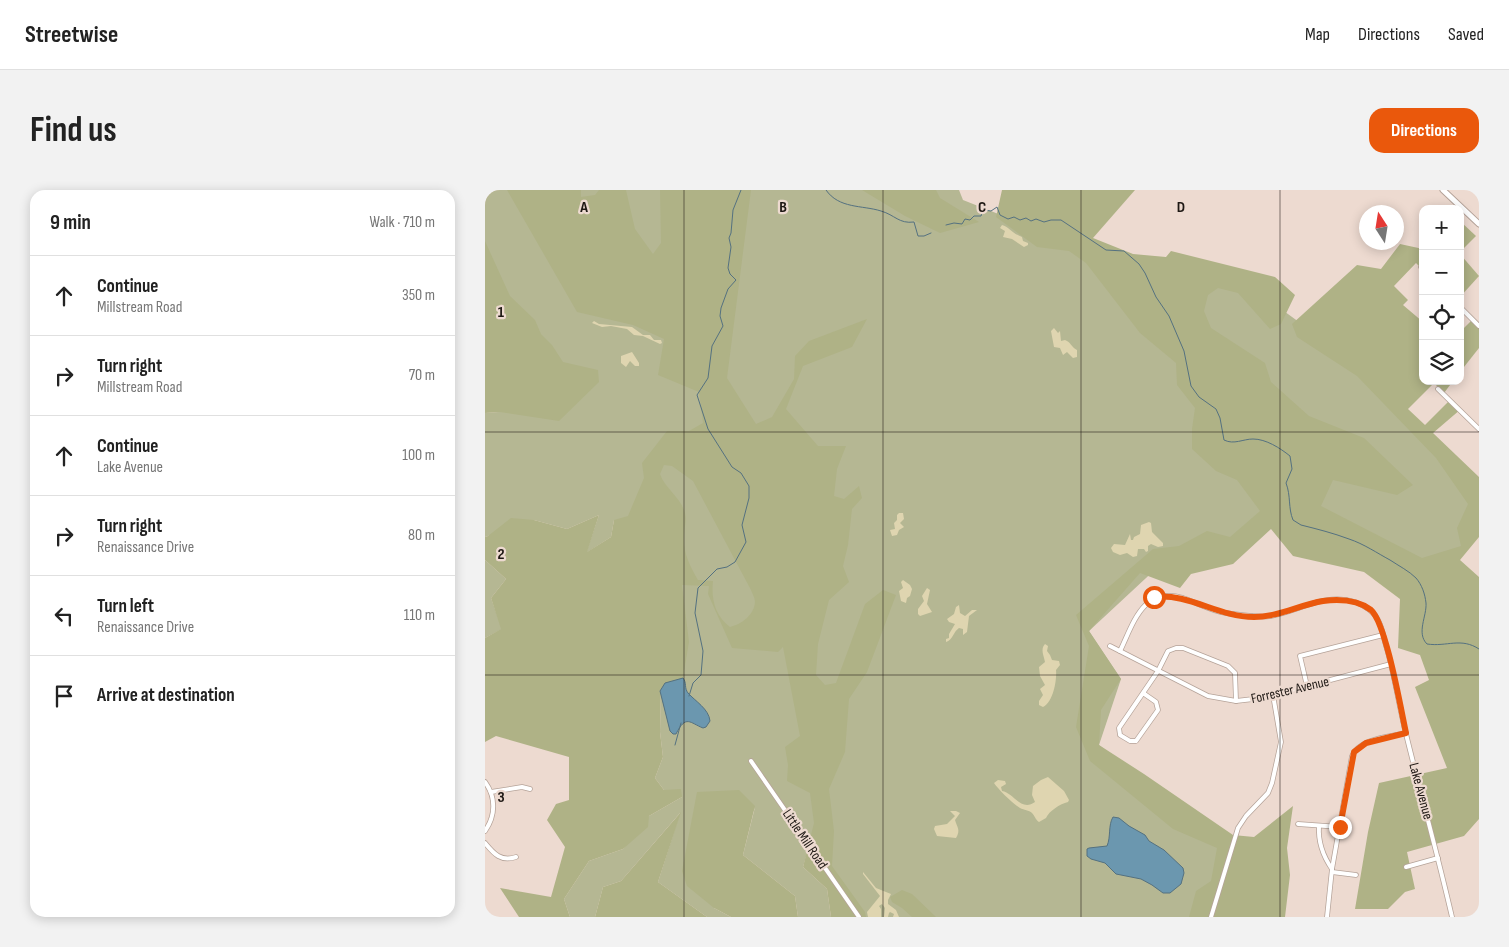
<!DOCTYPE html>
<html lang="en">
<head>
<meta charset="utf-8">
<style>
	:root { --surface:#fff; --page:#f2f2f2; --text:#222; --muted:#767676; --line:#e0e0e0; --accent:#ea580c }
	body { margin:0; font-family:"Sofia Sans Condensed",sans-serif; background:var(--page); color:var(--text) }
	.controls { position:absolute; right:15px; top:15px; display:grid; overflow:hidden; border-radius:10px; box-shadow:0 2px 12px #0003 }
	.controls button { width:45px; height:45px; display:grid; place-items:center; padding:0; border:0; border-bottom:1px solid var(--line); background:var(--surface); color:var(--text); font:25px sans-serif }
	.compass { position:absolute; left:874px; top:15px; width:45px; height:45px; border-radius:50%; background:var(--surface); box-shadow:0 2px 12px #0003; rotate:348deg }
	.stop { position:absolute; width:15px; height:15px; margin:-11px; border:4px solid #ea580c; border-radius:50%; background:#fff }
	.stop.end { background:#ea580c; border-color:#fff; box-shadow:0 1px 5px #0008 }
	.list { margin:0; padding:0; list-style:none }
	h2 { display:flex; justify-content:space-between; align-items:center; height:65px; margin:0; padding:0 20px; font-size:21px }
	h2 small { font-size:16px; font-weight:400; color:var(--muted) }
	.list li { display:grid; grid-template-columns:32px 1fr auto; gap:15px; align-items:center; box-sizing:border-box; height:80px; padding:0 20px; border-top:1px solid var(--line) }
	.list b { display:block; font-size:19px; white-space:nowrap }
	.list p { margin:0; font-size:16px; white-space:nowrap; color:var(--muted) }
	.list em { font-size:16px; font-style:normal; color:var(--muted) }
	.icon { flex:none; width:28px; height:28px; fill:none; stroke:currentColor; stroke-width:2; stroke-linecap:round; stroke-linejoin:round }
	.map { position:relative; flex:none; width:994px; height:727px; overflow:hidden; border-radius:15px }
	header { display:flex; align-items:center; gap:30px; box-sizing:border-box; height:70px; padding:0 25px; background:var(--surface); border-bottom:1px solid var(--line) }
	header strong { font-size:24px }
	nav { display:flex; gap:28px; margin-inline-start:auto; font-size:18px }
	.intro { display:flex; align-items:center; justify-content:space-between; box-sizing:border-box; height:120px; padding:0 30px }
	h1 { margin:0; font-size:35px }
	.button { padding:12px 22px; border-radius:15px; background:var(--accent); color:#fff; font-size:18px; font-weight:700 }
	main { display:flex; gap:30px; padding:0 30px }
	aside { flex:1; background:var(--surface); border-radius:15px; box-shadow:0 2px 12px #0003 }
	.map>svg:first-child { display:block }
</style>
</head>
<body>
<header>
<strong>Streetwise</strong>
<nav><a>Map</a><a>Directions</a><a>Saved</a></nav>
</header>
<div class="intro"><h1>Find us</h1><a class="button">Directions</a></div>
<main>
<aside>
<h2>9 min<small>Walk · 710 m</small></h2>
<ul class="list">
<li><svg class="icon" aria-label="ahead" viewBox="0 0 24 24"><path d="M12 20V5M6 11l6-6 6 6"/></svg><div><b>Continue</b><p>Millstream Road</p></div><em>350 m</em></li>
<li><svg class="icon" aria-label="right" viewBox="0 0 24 24"><path d="M7 20v-9h11M14 6l5 5-5 5"/></svg><div><b>Turn right</b><p>Millstream Road</p></div><em>70 m</em></li>
<li><svg class="icon" aria-label="ahead" viewBox="0 0 24 24"><path d="M12 20V5M6 11l6-6 6 6"/></svg><div><b>Continue</b><p>Lake Avenue</p></div><em>100 m</em></li>
<li><svg class="icon" aria-label="right" viewBox="0 0 24 24"><path d="M7 20v-9h11M14 6l5 5-5 5"/></svg><div><b>Turn right</b><p>Renaissance Drive</p></div><em>80 m</em></li>
<li><svg class="icon" aria-label="left" viewBox="0 0 24 24"><path d="M17 20v-9H6M10 6l-5 5 5 5"/></svg><div><b>Turn left</b><p>Renaissance Drive</p></div><em>110 m</em></li>
<li><svg class="icon" aria-label="arrive" viewBox="0 0 24 24"><path d="M6 21V4h12l-3 4 3 4H6"/></svg><div><b>Arrive at destination</b></div></li>
</ul>
</aside>
<div class="map">
<svg width="994" height="727" viewBox="0 0 994 727">
	<rect width="100%" height="100%" fill="#eddad0"/>
	<g fill="#b5b793">
		<path d="M0,0H474L478,10L577,49L711,92L770,100L836,148L994,309V325L960,385L793,327L736,366L675,375L604,441L636,489L614,555L767,679L727,727H370L324,656L318,677L342,699L346,727H313L310,706L258,665L270,617L229,718L246,727H222L173,692L195,623L136,691L118,697L110,727H85L79,709L104,671L138,659L164,626L197,607L179,600L170,588L178,567L175,542L176,498L129,330L126,347L101,363L114,325L82,339L49,330L0,347V223L14,222L0,63Z"/>
		<path d="M0,370L21,389L6,408L17,439L0,448Z"/>
	</g>
	<g fill="#afb286" fill-rule="evenodd">
		<path d="M22,0H96V7L110,5L114,0H141L150,39L168,64L176,53L175,0H266L242,188L271,234L287,227L309,189L310,166L324,151L382,129L367,157L318,176L301,219L333,256H361L352,279L349,306L359,309L374,296L377,308L367,319L363,355L358,376L364,392L344,410L333,454L331,485L340,495L351,493L380,414L398,400L411,405L382,482L364,509L360,562L344,599L349,641L347,676L380,722L381,727H346L342,699L318,677L329,633L325,603L302,591L303,575L300,557L315,546L298,457L293,462L247,458L223,404L224,396L197,395L204,452L198,488L176,498L175,542L178,567L170,588L179,600L196,599L197,607L164,626L163,637L138,659L104,671L79,709L85,727H34L15,698L66,707L80,657L62,630L71,614L84,610V567L11,546L0,552V448L16,439L6,408L21,389L0,370V347L3,346L26,328L49,330L82,339L114,325L102,362L126,347L129,330L143,326L159,288L157,273L182,241H204L218,233L214,202L173,185L179,149L148,135L92,122ZM179,275L187,276L208,291L266,400C267,403 270,408 270,412C269,425 257,434 245,437C230,426 226,409 228,391L213,390C205,376 198,363 199,346C199,338 202,331 200,323C196,307 180,299 175,284Z"/>
		<path d="M377,0H451L455,8L494,32L455,43L420,26Z"/>
		<path d="M517,0H650L608,48L648,64L681,67L686,61L790,87L810,105L796,134L785,139L753,103L733,98L723,105L719,121L726,138L780,173L786,192L824,226L879,248L928,295L912,305L848,290L836,316L937,368L976,356L972,338L983,314L951,268L872,186L812,147L807,134L872,75L896,79L915,54L938,59V80L931,73L909,96L923,110L918,115L938,132V191H968L959,203L949,193L923,219L940,235L965,210L976,219L948,243L994,287V347L975,370L994,387V629L979,646L922,662L930,699L920,702L903,719H870L883,642L894,593L962,578L930,497L944,490L935,465L913,458L915,409L879,382L808,366L786,339L748,374L706,384L695,398L655,383L604,441L636,489L616,520L614,555L659,584L748,645L769,647L808,616L802,658L805,685L800,727H704L711,701L726,691L732,658L688,639L605,571L591,537L604,456L591,425L668,359L694,356L722,341L745,347L775,321L752,290L731,281L707,259V239L710,218L692,195L691,173L655,143L601,73L584,61L552,57L511,27Z"/>
		<path d="M976,32L991,46L975,62V33Z"/>
		<path d="M0,51L25,106L50,130L56,144L67,155L78,172L113,180L114,192L74,231L15,222L0,223Z"/>
		<path d="M975,64L994,86L975,107Z"/>
		<path d="M988,129L994,135V158L975,182V142Z"/>
		<path d="M254,600L270,616L258,665L310,706L313,727H246L229,718L202,696L197,681L212,602Z"/>
		<path d="M196,622L173,692L222,727H110L118,697L136,691Z"/>
		<path d="M417,700L427,704L451,727H427L417,718L407,712L405,707Z"/>
	</g>
	<g fill="#dfd5b0">
		<path d="M517,35C524,37 528,44 537,47L538,51L543,53V55L539,57L527,49L518,47L520,41L515,38Z"/>
		<path d="M109,131L114,134L147,137L158,145H165L169,150H176L177,153L175,154L158,146L149,145L142,139L126,136L117,137L107,133Z"/>
		<path d="M569,138L573,143L575,141L576,151L580,150C586,152 586,157 592,160V167L588,168L582,162L578,165L575,158L569,157L566,141Z"/>
		<path d="M147,162L154,173V176H150L145,171L141,177L136,173V166Z"/>
		<path d="M414,323H418L419,329L415,333L419,337L414,340L412,345L407,346L405,340L410,339L409,333L412,330V325Z"/>
		<path d="M664,332L666,333L667,342L678,353V356L673,357L666,354L663,356V361L661,362L659,359H653L652,366L648,367L642,363L635,365L628,362L626,358L629,354L640,355L645,344L646,350H648L649,347L655,344L656,335Z"/>
		<path d="M418,390L425,395L427,399L425,406L422,408L421,413L416,411L414,401L418,398L416,392Z"/>
		<path d="M442,398L445,400L442,414L447,422L435,426L433,424V419L439,411L437,406Z"/>
		<path d="M474,415L475,423L480,426L487,420H492L484,426L482,442L478,445V439L474,438C468,442 468,450 461,452V449L464,448V444L470,434L464,432L462,429L469,424L471,417Z"/>
		<path d="M560,454L563,456L562,461L565,465L567,470L574,471L575,475L571,480C572,491 568,512 558,517L554,515V511L558,505L555,499L560,495L555,486L554,477L560,472C559,466 555,459 560,454Z"/>
		<path d="M563,587L579,601L584,610L583,612C575,614 564,621 561,628L554,632C550,629 550,626 547,623C544,620 539,620 535,618C529,615 513,599 509,593L513,590L520,591L521,594L516,597L517,601C529,603 536,622 550,612L547,605L548,596L556,590Z"/>
		<path d="M465,621H471L475,623L470,630C472,637 476,640 471,648L452,646L449,639L450,636L462,634L470,626Z"/>
		<path d="M378,682L391,698L406,704L403,710V714L411,720L414,727H408L409,724L405,722L404,723L403,727H399L400,718L397,714L394,716L396,719V727H383L382,722L395,706L378,684Z"/>
	</g>
	<g fill="#6b97af" stroke="#547180">
		<path d="M198,488C202,493 199,498 203,503C210,511 224,519 225,531L221,537L218,538C205,533 201,524 191,544H188L185,541L175,501L180,493Z"/>
		<path d="M628,627L634,628L644,636L660,645L664,651L679,660L698,678L699,683L696,694L685,703H678L667,695L656,689L631,684L620,673L606,669L602,666V659L604,658L622,656C626,647 623,635 628,627Z"/>
	</g>
	<g fill="none" stroke-linecap="round" stroke-linejoin="round">
		<g stroke="#547180" stroke-width="1">
			<path d="M341,0C354,19 377,15 396,21C410,25 414,34 429,32L433,46H439L446,43"/>
			<path d="M461,35L469,33L477,34L480,29L485,30L489,26H496L498,20L506,21L512,17L515,25L523,29L529,27L535,30L541,28L546,31L551,29L559,32L566,30H576L621,60L639,61L654,74L660,83L671,107L684,126L699,161L706,196L714,207L731,219L735,228L739,250C749,255 758,249 768,249C781,249 795,258 805,266L807,279L801,293C806,306 803,318 808,330L816,335C832,339 848,343 864,349C879,354 892,363 905,370C914,376 924,381 931,388C937,395 940,404 941,413C942,426 931,443 942,454C962,457 976,447 994,459"/>
			<path d="M204,506L208,493L216,485L218,461L210,423L213,398L232,379L242,377L250,372L261,352L257,335L264,308V296L256,283L247,277L223,239L212,205L223,188L227,156L238,136L235,126L236,118L243,99L251,90L245,84L243,78L246,57L244,48L246,43L248,20L256,0"/>
			<path d="M190,555L196,533"/>
		</g>
		<defs>
			<g id="street">
				<path d="M936,77L938,79"/>
				<path d="M975,117L994,136"/>
				<path d="M953,199L994,239"/>
				<path d="M625,456L723,506L751,511L777,508L906,474"/>
				<path d="M635,461C649,432 658,396 698,408C713,413 726,421 741,423C756,425 771,428 786,426C814,421 841,402 870,412C879,415 889,422 893,430C898,439 899,450 902,459C910,487 914,516 921,544C936,605 953,666 967,727"/>
				<path d="M822,496L815,466L898,445"/>
				<path d="M658,503L671,512L673,520L651,551H645L635,545L634,538L673,481L683,461L691,458H698L743,476L750,483L751,511"/>
				<path d="M266,571L374,727"/>
				<path d="M0,592C11,607 11,625 0,641"/>
				<path d="M6,602L37,597L45,599"/>
				<path d="M813,634L855,637"/>
				<path d="M834,636C833,651 838,666 847,679"/>
				<path d="M0,653C9,664 16,672 31,667"/>
				<path d="M921,677L953,668"/>
				<path d="M847,682L871,685"/>
				<path d="M726,727L753,638L761,626L783,603L787,593L796,552L788,505"/>
				<path d="M842,727L847,679L867,566C875,548 904,547 921,543"/>
			</g>
			<path id="secondary" d="M958,0L994,34"/>
		</defs>
		<use href="#street" stroke="#b5a399" stroke-width="5.5"/>
		<use href="#secondary" stroke="#b5a399" stroke-width="7"/>
		<use href="#street" stroke="#fff" stroke-width="4"/>
		<use href="#secondary" stroke="#fff" stroke-width="5"/>
	</g>
	<g fill="none" stroke-linecap="round" stroke-linejoin="round">
		<path stroke="#ea580c" stroke-width="6" d="M669,407C705,403 732,427 769,427C793,427 814,415 838,411C854,409 873,410 886,420C901,433 916,520 921,543L881,553L869,562L855,637"/>
	</g>
	<path fill="none" stroke="#1e1814" stroke-width="1" stroke-opacity="0.55" d="M199,0V727M398,0V727M596,0V727M795,0V727M0,242H994M0,485H994"/>
	<g text-anchor="middle" dominant-baseline="central" stroke-width="4.5" stroke-linejoin="round" paint-order="stroke">
		<g font-size="14" fill="#1e1814" stroke="#eddad0">
			<text transform="translate(805 500) rotate(-13)">Forrester Avenue</text>
			<text transform="translate(936 601) rotate(75)">Lake Avenue</text>
			<text transform="translate(320 649) rotate(56)">Little Mill Road</text>
		</g>
	</g>
	<g font-size="16" text-anchor="middle" font-weight="bold" fill="#1e1814" stroke="#eddad0" stroke-width="4.5" stroke-linejoin="round" paint-order="stroke">
		<text x="99" y="22">A</text>
		<text x="298" y="22">B</text>
		<text x="497" y="22">C</text>
		<text x="696" y="22">D</text>
		<text x="16" y="127">1</text>
		<text x="16" y="369">2</text>
		<text x="16" y="612">3</text>
	</g>
</svg>
<div class="controls">
<button>+</button>
<button>−</button>
<button><svg class="icon" aria-label="locate" viewBox="0 0 24 24"><circle cx="12" cy="12" r="6"/><path d="M12 2v4M12 18v4M2 12h4M18 12h4"/></svg></button>
<button><svg class="icon" aria-label="layers" viewBox="0 0 24 24"><path d="M12 4l9 5-9 5-9-5zM3 14l9 5 9-5"/></svg></button>
</div>
<svg class="compass" viewBox="-18 -18 36 36"><path d="M0-13l5 13h-10z" fill="#e53935"/><path d="M0 13l5-13h-10z" fill="#767676"/></svg>
<div class="stop" style="left:669px;top:407px"></div>
<div class="stop end" style="left:855px;top:637px"></div>
</div>
</main>
</body>
</html>
